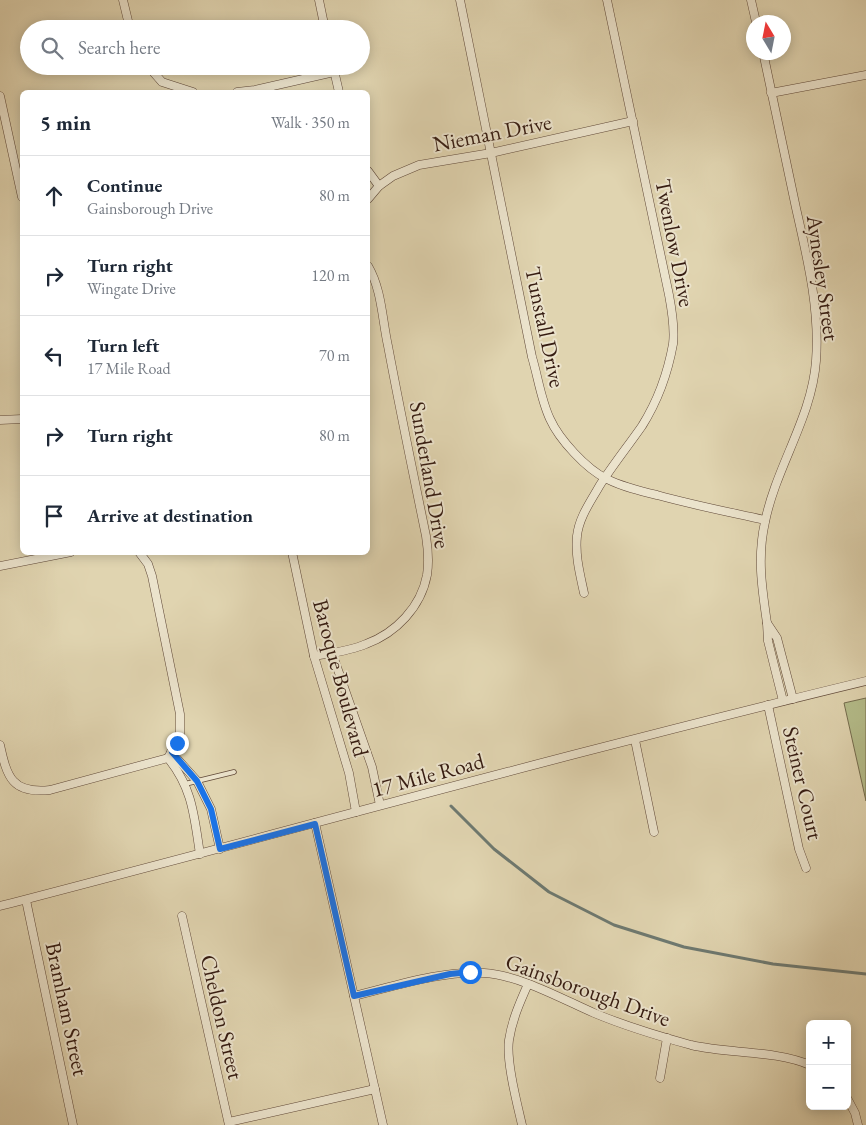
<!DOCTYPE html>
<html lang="en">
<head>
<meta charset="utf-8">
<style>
	:root { --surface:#fff; --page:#f6f6f7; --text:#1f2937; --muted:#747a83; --line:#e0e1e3 }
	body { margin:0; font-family:"EB Garamond",serif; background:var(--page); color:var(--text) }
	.controls { position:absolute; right:15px; bottom:15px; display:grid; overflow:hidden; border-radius:8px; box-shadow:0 2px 12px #0003 }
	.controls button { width:45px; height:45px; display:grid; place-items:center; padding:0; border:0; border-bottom:1px solid var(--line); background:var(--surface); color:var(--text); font:25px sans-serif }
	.compass { position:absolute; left:746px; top:15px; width:45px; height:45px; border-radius:50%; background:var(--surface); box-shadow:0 2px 12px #0003; rotate:350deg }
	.stop { position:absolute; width:15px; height:15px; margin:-11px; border:4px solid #1a73e8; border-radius:50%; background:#fff }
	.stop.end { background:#1a73e8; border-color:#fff; box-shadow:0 1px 5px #0008 }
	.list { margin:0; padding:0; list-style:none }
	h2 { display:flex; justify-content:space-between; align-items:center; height:65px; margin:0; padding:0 20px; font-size:21px }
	h2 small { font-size:16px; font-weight:400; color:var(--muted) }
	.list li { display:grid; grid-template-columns:32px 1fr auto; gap:15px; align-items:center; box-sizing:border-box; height:80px; padding:0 20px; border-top:1px solid var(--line) }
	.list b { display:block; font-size:19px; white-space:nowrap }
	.list p { margin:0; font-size:16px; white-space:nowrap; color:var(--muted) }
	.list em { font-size:16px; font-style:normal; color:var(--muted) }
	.icon { flex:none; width:28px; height:28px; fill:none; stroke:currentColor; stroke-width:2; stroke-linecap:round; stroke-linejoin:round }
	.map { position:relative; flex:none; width:866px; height:1125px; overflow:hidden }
	.search { position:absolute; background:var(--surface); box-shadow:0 2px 12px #0003; left:20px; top:20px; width:350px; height:55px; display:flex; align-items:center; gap:12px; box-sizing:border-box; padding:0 18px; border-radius:28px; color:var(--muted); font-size:19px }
	.panel { position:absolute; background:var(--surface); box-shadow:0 2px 12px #0003; left:20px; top:90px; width:350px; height:465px; border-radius:8px }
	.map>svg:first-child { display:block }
</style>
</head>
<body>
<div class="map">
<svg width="866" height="1125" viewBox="0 0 866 1125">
	<rect width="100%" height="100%" fill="#e0d4b0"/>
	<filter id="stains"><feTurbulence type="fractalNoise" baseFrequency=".004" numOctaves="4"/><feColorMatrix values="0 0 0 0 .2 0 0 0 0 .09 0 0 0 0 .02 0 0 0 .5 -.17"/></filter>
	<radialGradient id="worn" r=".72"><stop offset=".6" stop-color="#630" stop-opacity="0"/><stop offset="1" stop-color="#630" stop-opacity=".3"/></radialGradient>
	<path fill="#b4bc8a" stroke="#746c4e" d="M866,698V801L844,703Z"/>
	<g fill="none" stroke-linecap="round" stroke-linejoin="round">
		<path stroke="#6e7970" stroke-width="3" d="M451,806L494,849L549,892L614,925L684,947L773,964L866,974"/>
		<defs>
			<path id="lane" d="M185,784L234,772"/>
			<g id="street">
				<path d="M123,0L130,29"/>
				<path d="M319,0L325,29"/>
				<path d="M460,0L532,357C538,377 541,400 550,419C559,439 586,469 607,479C623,487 640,491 657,495C693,505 729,512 765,520"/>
				<path d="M751,0L756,22"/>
				<path d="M763,52C774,104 785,156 796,208C807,257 820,309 816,361C812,417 776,467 765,522C757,557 762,589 767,623"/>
				<path d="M148,66L162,82L193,92"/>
				<path d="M333,66L339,92"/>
				<path d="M237,92L255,90L334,72"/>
				<path d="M771,93L866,75"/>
				<path d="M0,96L22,197"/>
				<path d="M368,171L379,186"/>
				<path d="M368,199L379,186L393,176L419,165L491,153L633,121"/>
				<path d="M0,420L22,419"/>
				<path d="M139,552L148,564L152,576L180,714V735L168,758"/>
				<path d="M292,552L314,656L349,773L356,812"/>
				<path d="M0,566L71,552"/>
				<path d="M584,593C580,574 575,556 577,536C579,517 591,501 600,485C613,465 628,446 642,426C657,402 668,372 673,344C675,328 672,311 669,295L607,0"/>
				<path d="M332,653L372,767L380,805"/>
				<path d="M314,656C331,653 350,651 366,644C396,633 421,607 427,575C429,562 428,549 426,536C413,473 400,410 388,346C382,319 382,290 368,266"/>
				<path d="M783,701L768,641L767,623L777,638L793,699"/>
				<path d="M768,705L799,849L806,868"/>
				<path d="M635,740L654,832"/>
				<path d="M0,745C7,777 12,794 50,790L168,758"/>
				<path d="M171,752L197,781L211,809L220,849"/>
				<path d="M168,758C193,789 194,816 200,854"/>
				<path d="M315,823L383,1125"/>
				<path d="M26,900L73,1125"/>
				<path d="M0,906C289,831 576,751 866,681"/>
				<path d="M182,916L229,1125"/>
				<path d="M354,996C395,986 443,970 484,973C519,975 562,999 594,1013C625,1026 658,1036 691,1045C729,1054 775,1050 810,1065"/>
				<path d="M660,1078L667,1038"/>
				<path d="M847,1098L855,1113L858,1125"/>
				<path d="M229,1122L375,1089"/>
				<path d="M522,1125C517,1103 506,1061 509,1040C512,1020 520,1002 528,984"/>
			</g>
		</defs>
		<use href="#lane" stroke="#604939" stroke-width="5.5"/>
		<use href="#street" stroke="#604939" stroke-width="9"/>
		<use href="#lane" stroke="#ebe3cc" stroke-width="4"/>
		<use href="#street" stroke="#ebe3cc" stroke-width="8"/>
	</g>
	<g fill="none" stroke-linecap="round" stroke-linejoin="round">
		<path stroke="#1a73e8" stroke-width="6" d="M177,743L172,752L197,781L211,809L220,849L315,824L354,996L450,974L470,972"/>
	</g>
	<g text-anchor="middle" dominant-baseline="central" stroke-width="4" stroke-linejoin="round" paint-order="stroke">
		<g font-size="22" fill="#351b11" stroke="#ebe3cc">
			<text transform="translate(492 133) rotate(-11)">Nieman Drive</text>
			<text transform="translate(675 243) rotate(79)">Twenlow Drive</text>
			<text transform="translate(823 278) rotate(82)">Aynesley Street</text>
			<text transform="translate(545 327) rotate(78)">Tunstall Drive</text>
			<text transform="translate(430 475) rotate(80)">Sunderland Drive</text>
			<text transform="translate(341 678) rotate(75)">Baroque Boulevard</text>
			<text transform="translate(428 775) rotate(-15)">17 Mile Road</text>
			<text transform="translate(803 783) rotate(77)">Steiner Court</text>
			<text transform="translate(588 990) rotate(20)">Gainsborough Drive</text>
			<text transform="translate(67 1009) rotate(78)">Bramham Street</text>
			<text transform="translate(222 1017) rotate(77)">Cheldon Street</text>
		</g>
	</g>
	<rect width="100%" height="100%" filter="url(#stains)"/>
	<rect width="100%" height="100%" fill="url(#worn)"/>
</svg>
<div class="controls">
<button>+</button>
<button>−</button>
</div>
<svg class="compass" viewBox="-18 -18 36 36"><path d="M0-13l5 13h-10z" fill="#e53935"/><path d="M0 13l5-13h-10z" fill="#747a83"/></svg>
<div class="stop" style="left:470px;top:972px"></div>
<div class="stop end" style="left:177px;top:743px"></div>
<div class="search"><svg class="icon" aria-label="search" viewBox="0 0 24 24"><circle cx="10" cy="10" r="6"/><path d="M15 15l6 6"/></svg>Search here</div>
<section class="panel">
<h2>5 min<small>Walk · 350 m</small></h2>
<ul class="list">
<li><svg class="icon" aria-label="ahead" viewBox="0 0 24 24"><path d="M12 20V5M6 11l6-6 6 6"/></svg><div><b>Continue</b><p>Gainsborough Drive</p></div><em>80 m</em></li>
<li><svg class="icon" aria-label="right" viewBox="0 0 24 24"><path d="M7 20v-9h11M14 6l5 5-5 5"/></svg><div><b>Turn right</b><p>Wingate Drive</p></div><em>120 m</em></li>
<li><svg class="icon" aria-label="left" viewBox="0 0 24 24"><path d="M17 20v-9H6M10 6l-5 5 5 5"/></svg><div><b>Turn left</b><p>17 Mile Road</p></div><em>70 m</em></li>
<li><svg class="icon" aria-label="right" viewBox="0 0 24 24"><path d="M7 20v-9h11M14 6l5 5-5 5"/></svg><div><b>Turn right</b></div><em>80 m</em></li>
<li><svg class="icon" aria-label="arrive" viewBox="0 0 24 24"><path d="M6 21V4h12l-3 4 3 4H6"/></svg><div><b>Arrive at destination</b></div></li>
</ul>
</section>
</div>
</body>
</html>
